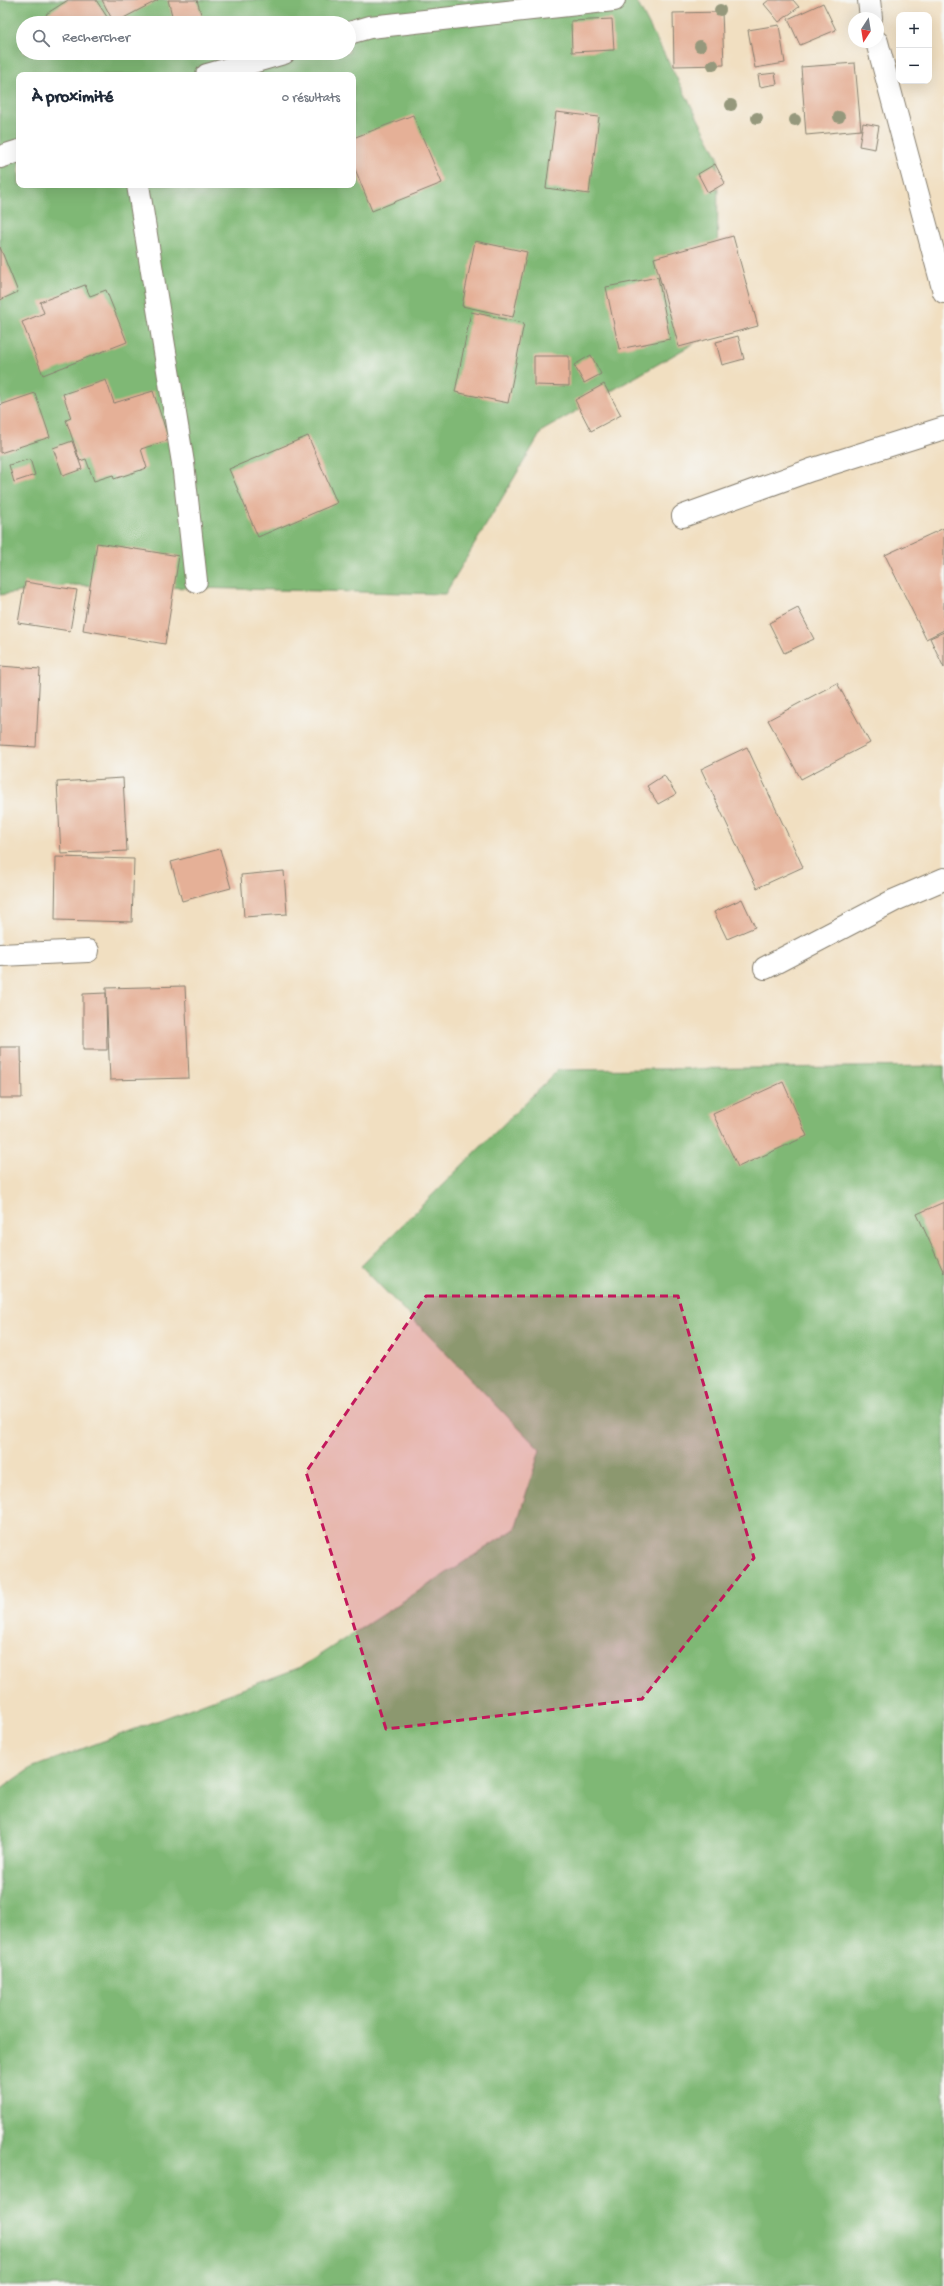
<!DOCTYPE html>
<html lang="fr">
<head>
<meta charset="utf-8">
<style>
	:root { --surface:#fff; --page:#f6f6f7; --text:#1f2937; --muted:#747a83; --line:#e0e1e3 }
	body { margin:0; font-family:"Gochi Hand",sans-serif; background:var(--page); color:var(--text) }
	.controls { position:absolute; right:12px; top:12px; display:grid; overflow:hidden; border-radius:8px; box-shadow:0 4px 16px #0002 }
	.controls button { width:36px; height:36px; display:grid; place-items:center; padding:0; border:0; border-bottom:1px solid var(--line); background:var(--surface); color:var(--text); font:20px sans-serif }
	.compass { position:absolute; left:848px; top:12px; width:36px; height:36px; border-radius:50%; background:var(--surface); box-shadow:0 4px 16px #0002; rotate:192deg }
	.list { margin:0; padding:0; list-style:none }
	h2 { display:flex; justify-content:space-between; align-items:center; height:52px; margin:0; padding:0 16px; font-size:17px }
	h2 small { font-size:13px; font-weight:400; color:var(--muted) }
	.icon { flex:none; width:22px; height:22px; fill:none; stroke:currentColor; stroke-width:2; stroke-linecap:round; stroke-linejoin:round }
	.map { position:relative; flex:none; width:944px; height:2286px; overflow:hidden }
	.search { position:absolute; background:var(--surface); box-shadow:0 4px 16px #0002; left:16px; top:16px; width:340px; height:44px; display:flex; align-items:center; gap:10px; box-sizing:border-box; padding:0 14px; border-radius:22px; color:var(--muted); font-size:15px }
	.panel { position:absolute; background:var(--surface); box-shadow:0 4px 16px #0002; left:16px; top:72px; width:340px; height:116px; border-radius:8px }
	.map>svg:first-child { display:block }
</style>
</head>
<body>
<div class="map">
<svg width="944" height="2286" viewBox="0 0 944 2286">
	<rect width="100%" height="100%" fill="#f6f6f2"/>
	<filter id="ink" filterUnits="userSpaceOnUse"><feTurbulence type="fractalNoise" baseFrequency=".025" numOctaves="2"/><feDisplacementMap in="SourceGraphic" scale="8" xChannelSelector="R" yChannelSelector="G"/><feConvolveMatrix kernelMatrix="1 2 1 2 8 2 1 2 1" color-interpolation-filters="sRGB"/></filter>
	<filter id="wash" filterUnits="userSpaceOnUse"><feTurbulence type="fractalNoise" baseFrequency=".012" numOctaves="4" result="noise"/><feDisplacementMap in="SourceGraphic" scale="16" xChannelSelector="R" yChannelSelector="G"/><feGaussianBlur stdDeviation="0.9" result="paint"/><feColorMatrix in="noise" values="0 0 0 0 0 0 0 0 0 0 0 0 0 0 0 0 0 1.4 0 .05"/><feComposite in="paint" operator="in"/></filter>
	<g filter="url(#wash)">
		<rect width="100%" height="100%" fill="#f1dfc1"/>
		<g fill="#7fb875" stroke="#4e6a48" fill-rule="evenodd">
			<path d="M0,0H636L718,157L717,330L542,431L445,594L70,585L0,595ZM23,23H349V53H23ZM19,75H353V185H19Z"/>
			<path d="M944,1066V2286H0V1790L31,1768L301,1667L515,1529L540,1450L361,1266L558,1070Z"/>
		</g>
		<g id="blocks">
			<g fill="#e5b097">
				<path d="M68,0H96L109,20L105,23H52L46,14Z"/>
				<path d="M102,0H158L114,23Z"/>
				<path d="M168,0H197L203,21L174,23Z"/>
				<path d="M769,0H793L799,7L779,22L764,4Z"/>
				<path d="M823,3L836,30L800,45L788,19Z"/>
				<path d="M722,12L724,65L674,66L673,13Z"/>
				<path d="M612,19L614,50L572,52L571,21Z"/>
				<path d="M779,25L785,63L755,68L748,30Z"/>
				<path d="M855,63L861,130L806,135L801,67Z"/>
				<path d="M775,73L777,84L760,87L758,75Z"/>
				<path d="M556,112L599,117L589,194L546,188Z"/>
				<path d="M413,115L442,183L372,211L353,164V138Z"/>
				<path d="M863,123L879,126L875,149L859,146Z"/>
				<path d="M715,164L725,183L708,193L698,174Z"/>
				<path d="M733,236L758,326L679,347L654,258Z"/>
				<path d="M475,241L527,252L513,317L462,306Z"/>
				<path d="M0,247L18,292L0,300Z"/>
				<path d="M658,277L670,339L619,349L606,287Z"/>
				<path d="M85,285L90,296L106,290L127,342L43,375L22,322L44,313L40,302Z"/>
				<path d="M471,312L524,323L508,403L455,392Z"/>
				<path d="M738,336L744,359L722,365L716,342Z"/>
				<path d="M591,355L601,374L584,383L574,365Z"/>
				<path d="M534,356H569V386L534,385Z"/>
				<path d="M106,380L114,403L153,391L169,440L141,449L147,468L114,479L113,475L94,481L86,459L80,461L66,420L71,418L63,394Z"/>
				<path d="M604,384L621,415L591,431L575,400Z"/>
				<path d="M35,393L50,437L0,453V405Z"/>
				<path d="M308,436L337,503L258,537L229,469Z"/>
				<path d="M72,441L82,469L63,476L53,448Z"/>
				<path d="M30,459L35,475L14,482L9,465Z"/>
				<path d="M944,528V630L926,639L885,555Z"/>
				<path d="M97,543L179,556L165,644L83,630Z"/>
				<path d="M25,582L77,590L70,631L18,623Z"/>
				<path d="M798,608L814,639L784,653L769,623Z"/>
				<path d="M944,632V668L930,638Z"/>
				<path d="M0,666L40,669L36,747L0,745Z"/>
				<path d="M837,683L870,743L801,779L768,720Z"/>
				<path d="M747,747L803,867L757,888L701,769Z"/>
				<path d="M664,775L676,794L658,804L647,786Z"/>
				<path d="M123,778L127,851L61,854L57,782Z"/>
				<path d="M220,849L231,888L182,901L171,862Z"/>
				<path d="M56,857L134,859L132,922L55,920Z"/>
				<path d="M284,871L287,914L244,917L241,875Z"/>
				<path d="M742,899L755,927L727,939L714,912Z"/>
				<path d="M185,986L189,1078L110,1080L106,988Z"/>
				<path d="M106,993L107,1050H83V994Z"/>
				<path d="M0,1047H21L22,1098H0Z"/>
				<path d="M783,1082L807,1136L738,1167L713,1114Z"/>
				<path d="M944,1202V1273L917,1214Z"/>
			</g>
		</g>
	</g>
	<g filter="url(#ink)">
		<use href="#blocks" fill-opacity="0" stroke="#867e6e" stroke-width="1"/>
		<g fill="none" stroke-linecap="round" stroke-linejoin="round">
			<defs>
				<g id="minor">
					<path d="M869,0L871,18"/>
					<path d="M877,42L944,292"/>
					<path d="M138,185L183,463L196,581"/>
					<path d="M683,516L811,470L944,428"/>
					<path d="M0,955L88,951"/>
					<path d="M765,968L895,900L944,879"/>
				</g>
				<g id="tertiary">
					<path d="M349,33L370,27L614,0"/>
					<path d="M207,75L284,53"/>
					<path d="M0,157L19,151"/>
				</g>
			</defs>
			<use href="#minor" stroke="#867e6e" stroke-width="24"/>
			<use href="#tertiary" stroke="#867e6e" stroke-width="24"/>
			<use href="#minor" stroke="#fff" stroke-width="22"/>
			<use href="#tertiary" stroke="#fff" stroke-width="22"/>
		</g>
		<g fill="#95987b">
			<circle cx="720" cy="10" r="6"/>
			<circle cx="700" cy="46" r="6"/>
			<circle cx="713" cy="65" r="6"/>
			<circle cx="731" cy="105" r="6"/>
			<circle cx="839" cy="117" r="6"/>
			<circle cx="757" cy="118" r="6"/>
			<circle cx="795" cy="120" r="6"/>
		</g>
	</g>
	<path fill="#c2185b" fill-opacity="0.2" stroke="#c2185b" stroke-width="3" stroke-dasharray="8 5" stroke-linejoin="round" d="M426,1296H678L754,1558L642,1699L386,1729L306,1472Z"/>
</svg>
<div class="controls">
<button>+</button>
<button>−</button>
</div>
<svg class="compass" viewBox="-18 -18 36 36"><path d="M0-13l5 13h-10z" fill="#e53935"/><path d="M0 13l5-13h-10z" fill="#747a83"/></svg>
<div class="search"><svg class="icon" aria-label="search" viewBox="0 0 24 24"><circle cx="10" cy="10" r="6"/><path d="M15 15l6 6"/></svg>Rechercher</div>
<section class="panel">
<h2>À proximité<small>0 résultats</small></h2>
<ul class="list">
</ul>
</section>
</div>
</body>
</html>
